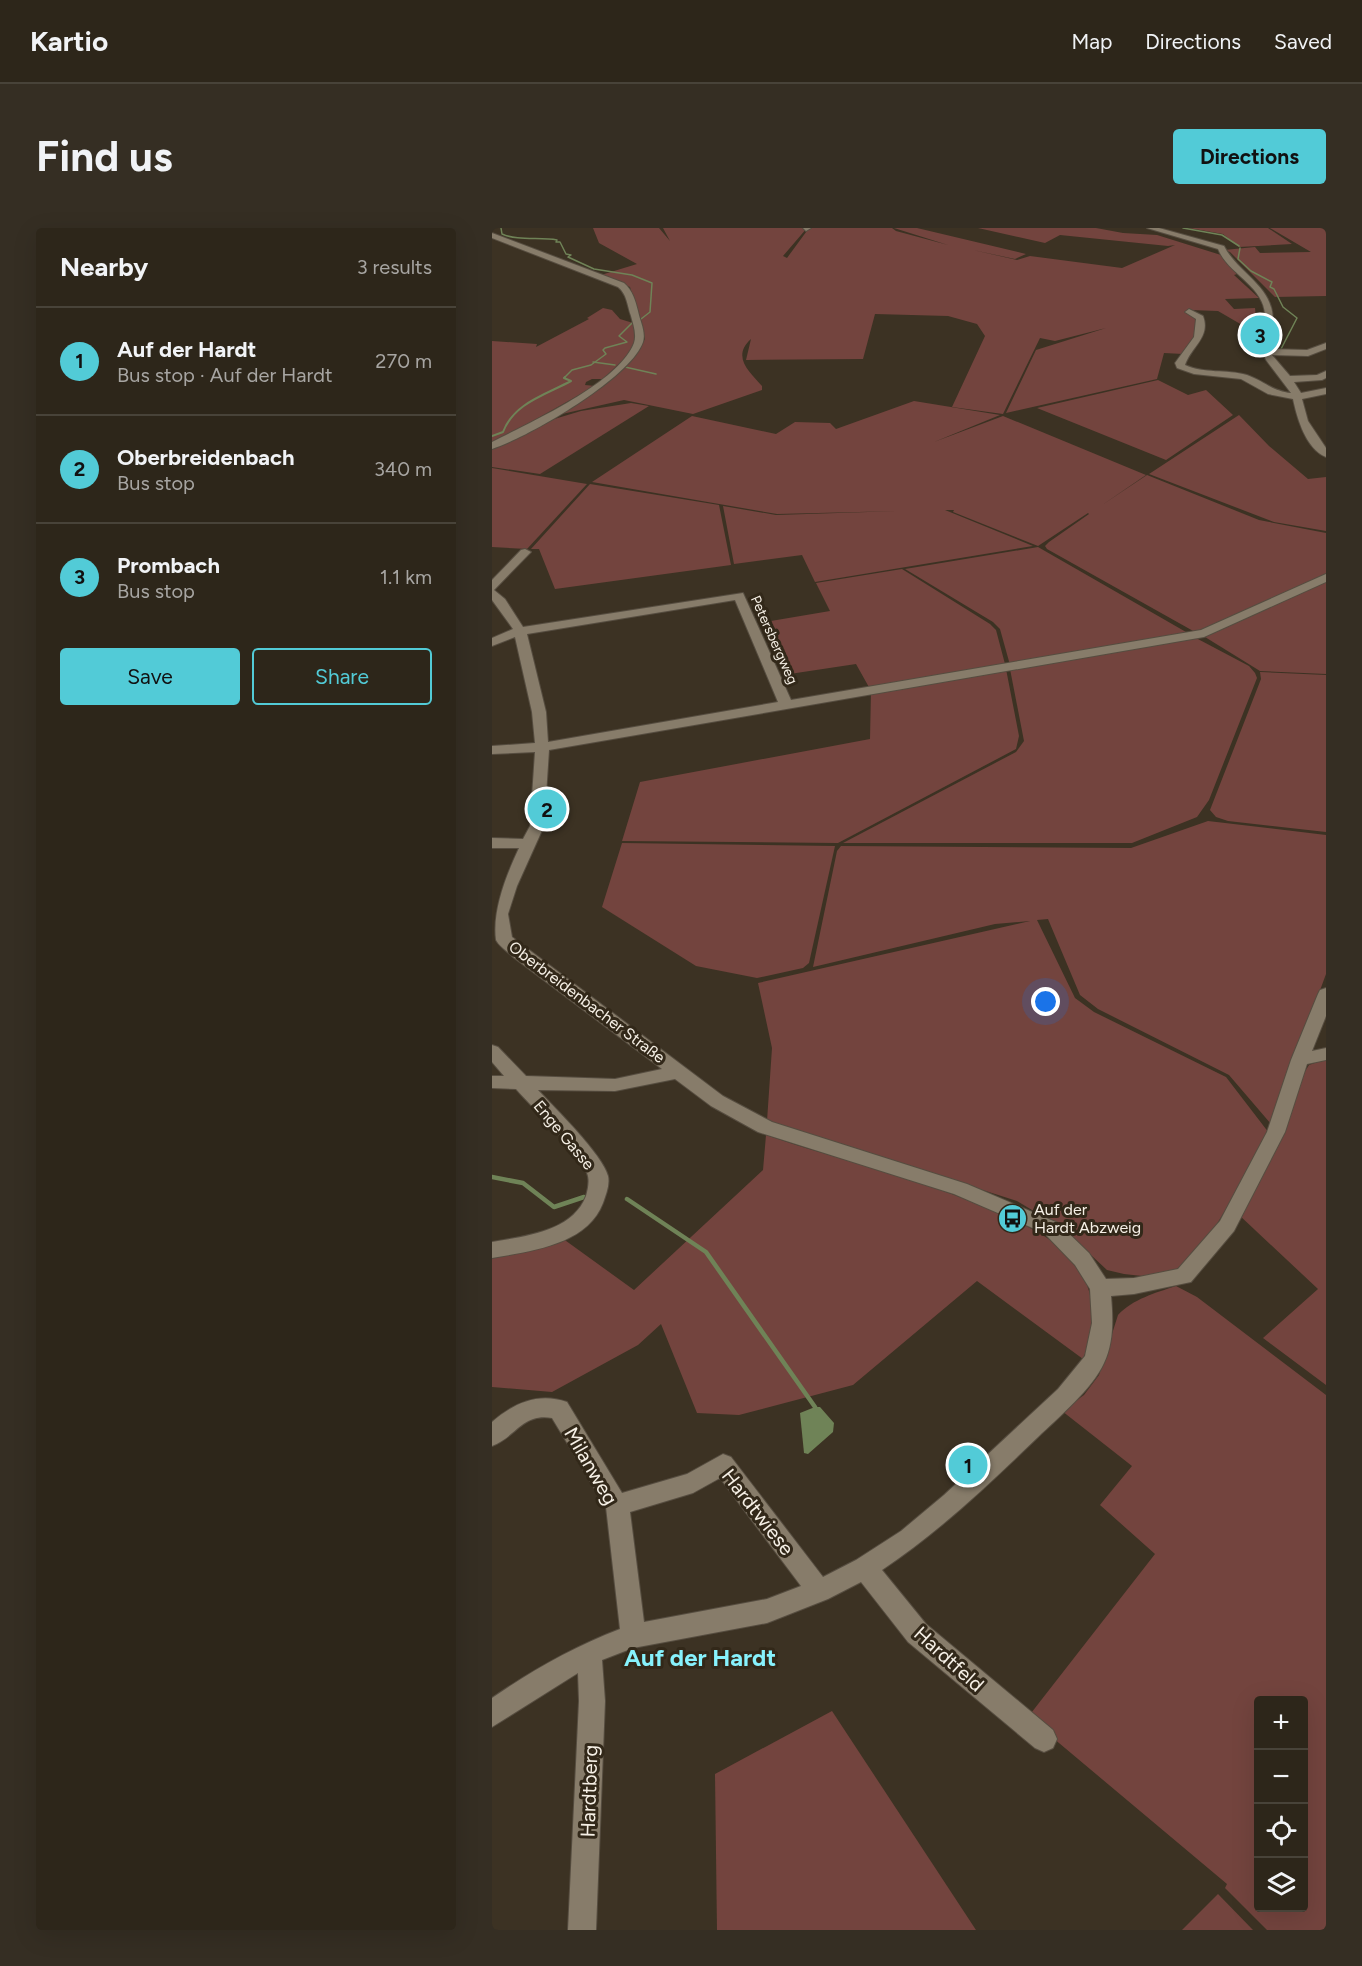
<!DOCTYPE html>
<html lang="en">
<head>
<meta charset="utf-8">
<style>
	:root { --surface:#2d261a; --page:#352e23; --text:#f1f3f6; --muted:#a7a5a2; --line:#484339; --accent:#52cbd7 }
	body { margin:0; font-family:Figtree,sans-serif; background:var(--page); color:var(--text) }
	.controls { position:absolute; right:18px; bottom:18px; display:grid; overflow:hidden; border-radius:6px; box-shadow:0 6px 24px #0002 }
	.controls button { width:54px; height:54px; display:grid; place-items:center; padding:0; border:0; border-bottom:2px solid var(--line); background:var(--surface); color:var(--text); font:30px sans-serif }
	.you { position:absolute; left:554px; top:774px; width:21px; height:21px; margin:-15px; border:4px solid #fff; border-radius:50%; background:#1a73e8; box-shadow:0 0 0 9px #1a73e833 }
	.badge { display:grid; place-items:center; width:39px; height:39px; border-radius:50%; background:var(--accent); color:#111; font-size:20px; font-weight:700 }
	.pin { position:absolute; translate:-50% -50%; border:3px solid #fff; box-shadow:0 2px 6px #0006 }
	.list { margin:0; padding:0; list-style:none }
	h2 { display:flex; justify-content:space-between; align-items:center; height:78px; margin:0; padding:0 24px; font-size:26px }
	h2 small { font-size:20px; font-weight:400; color:var(--muted) }
	.list li { display:grid; grid-template-columns:39px 1fr auto; gap:18px; align-items:center; box-sizing:border-box; height:108px; padding:0 24px; border-top:2px solid var(--line) }
	.list b { display:block; font-size:22px; white-space:nowrap }
	.list p { margin:0; font-size:20px; white-space:nowrap; color:var(--muted) }
	.list em { font-size:20px; font-style:normal; color:var(--muted) }
	.actions { display:flex; gap:12px; padding:18px 24px }
	.actions a { flex:1; padding:14px 0; border:2px solid var(--accent); border-radius:6px; text-align:center; font-size:21px; color:var(--accent) }
	.actions .main { background:var(--accent); color:#111 }
	.icon { flex:none; width:33px; height:33px; fill:none; stroke:currentColor; stroke-width:2; stroke-linecap:round; stroke-linejoin:round }
	.map { position:relative; flex:none; width:834px; height:1702px; overflow:hidden; border-radius:6px }
	header { display:flex; align-items:center; gap:36px; box-sizing:border-box; height:84px; padding:0 30px; background:var(--surface); border-bottom:2px solid var(--line) }
	header strong { font-size:28px }
	nav { display:flex; gap:33px; margin-inline-start:auto; font-size:21px }
	.intro { display:flex; align-items:center; justify-content:space-between; box-sizing:border-box; height:144px; padding:0 36px }
	h1 { margin:0; font-size:42px }
	.button { padding:15px 27px; border-radius:6px; background:var(--accent); color:#111; font-size:21px; font-weight:700 }
	main { display:flex; gap:36px; padding:0 36px }
	aside { flex:1; background:var(--surface); border-radius:6px; box-shadow:0 6px 24px #0002 }
	.map>svg:first-child { display:block }
</style>
</head>
<body>
<header>
<strong>Kartio</strong>
<nav><a>Map</a><a>Directions</a><a>Saved</a></nav>
</header>
<div class="intro"><h1>Find us</h1><a class="button">Directions</a></div>
<main>
<aside>
<h2>Nearby<small>3 results</small></h2>
<ul class="list">
<li><span class="badge">1</span><div><b>Auf der Hardt</b><p>Bus stop · Auf der Hardt</p></div><em>270 m</em></li>
<li><span class="badge">2</span><div><b>Oberbreidenbach</b><p>Bus stop</p></div><em>340 m</em></li>
<li><span class="badge">3</span><div><b>Prombach</b><p>Bus stop</p></div><em>1.1 km</em></li>
</ul>
<div class="actions"><a class="main">Save</a><a>Share</a></div>
</aside>
<div class="map">
<svg width="834" height="1702" viewBox="0 0 834 1702">
	<rect width="100%" height="100%" fill="#3c3223"/>
	<g fill="#73443e" fill-rule="evenodd">
		<path d="M101,0H167L178,13L171,0H315L291,28L295,30L317,0H400L404,3L456,17L402,0H425L534,26L523,31L481,22L525,32L538,28L630,40L683,17L676,18L568,7L553,15L486,0H604L631,5L665,7L729,27L745,46L742,47L767,70L733,71L742,81L763,80L765,99L757,101L726,83L698,82L707,91L708,100L691,126L672,125L665,151L514,185L544,122L614,100L563,113L548,110L511,186L460,179L493,108L485,96L456,88L383,86L371,131L254,132L259,111C239,129 258,144 270,158V162L201,186L132,172L61,188C96,166 132,148 153,111L138,59L109,47L145,36L107,15Z"/>
		<path d="M697,0H776L800,16L747,19L731,6Z"/>
		<path d="M778,0H834V68L783,69L738,24L732,22L763,19L768,25L819,24Z"/>
		<path d="M111,80L120,82L128,91L141,95L145,111L135,128L111,151H100L94,154L93,157L103,158L0,216V113L45,116L44,119L97,91L95,90Z"/>
		<path d="M666,152L696,167L714,162L741,187L674,232L545,180Z"/>
		<path d="M422,173L508,187L442,214L511,188L654,247L610,277L655,247L767,292L834,305V348L728,397L703,404L555,321L553,318L557,314L597,286L596,285L546,318L461,284L462,282H453L541,318L323,354L310,327L242,336L231,278L284,287L407,283L285,286L100,254L200,188L284,206L303,194L338,195L344,201Z"/>
		<path d="M139,175L157,178L48,246L0,239V219L59,192L89,183Z"/>
		<path d="M747,187L777,218L816,251L834,249V303L782,294L657,246Z"/>
		<path d="M0,240L95,256L35,321L0,319Z"/>
		<path d="M98,256L227,277L239,337L63,361L47,321H39Z"/>
		<path d="M546,319L694,404V406L518,437L508,401L501,394L413,341Z"/>
		<path d="M410,341L498,396L504,402L513,436L378,461L364,436L291,447L267,395L338,383L324,355Z"/>
		<path d="M834,351V446L768,443L713,409Z"/>
		<path d="M704,410L757,438L763,445L765,450L717,572L705,589L640,615H351L524,524L532,513L518,441Z"/>
		<path d="M514,441L527,508L524,521L346,615L130,613L148,554L378,511L379,463Z"/>
		<path d="M768,444L834,447V604L736,593L724,589L718,582L769,451Z"/>
		<path d="M716,593L834,607V746L779,896L737,847L606,781L588,767L556,691L545,692L583,770L602,784L734,849L777,905L743,966L720,1004L686,1042L670,1047L650,1048L632,1046L615,1042L570,1000L525,973L275,893L280,820L266,755L538,693L503,696L321,739L345,623L349,618L639,620Z"/>
		<path d="M130,615L343,618L317,735L311,740L265,750L204,738L110,679Z"/>
		<path d="M834,831V1157L771,1110L826,1061L746,986L788,914L812,845L817,837Z"/>
		<path d="M274,907C350,933 430,951 504,984C531,996 557,1007 578,1029C604,1058 606,1096 591,1131L485,1053L361,1157L247,1187L205,1185L169,1096L146,1117L60,1164L0,1159V1025L70,1010L142,1062L271,942Z"/>
		<path d="M684,1058L705,1069L834,1167V1702H775L733,1660L735,1656L536,1489L663,1326L608,1277L640,1238L570,1183L592,1167L607,1147L626,1087C641,1071 663,1065 684,1058ZM766,1472H812V1680H766Z"/>
		<path d="M340,1483L484,1702H225L223,1546Z"/>
		<path d="M726,1666L761,1702H690Z"/>
	</g>
	<path fill="#6f8357" d="M323,1179H328L342,1195L341,1204L316,1226L312,1225L308,1185Z"/>
	<g fill="none" stroke-linecap="round" stroke-linejoin="round">
		<g stroke="#6f8357" stroke-width="1.5">
			<path d="M9,0L10,6C25,13 48,9 65,12L64,14H68L74,26L79,27L76,29L102,41L140,47L160,55L158,84L149,91"/>
			<path d="M691,0L730,7L747,18"/>
			<path d="M748,20L746,31L759,43L780,54L778,59L782,61L791,79L805,90L788,123"/>
			<path d="M101,134L123,137"/>
			<path d="M133,139L164,146"/>
			<path d="M72,150L80,142L99,137L114,126L111,122L113,120L135,114L127,108L140,95"/>
		</g>
		<path stroke="#6f8357" stroke-width="2" d="M0,208L11,204C22,175 53,167 79,153L72,150L73,149"/>
		<g stroke="#6f8357" stroke-width="4.5">
			<path d="M0,949L31,955L62,979L92,969"/>
			<path d="M135,971L214,1024L323,1179"/>
		</g>
		<defs>
			<g id="minor">
				<path d="M311,0H319L314,3Z"/>
				<path d="M655,0H667L732,18C744,42 775,56 780,83C783,96 775,108 778,121L815,122L834,115V121L816,128L780,127L798,148L825,147L834,143V150L830,152L802,154L809,165L834,160V166L810,171L816,193L834,220V229C814,221 805,190 801,171L776,166L749,151L702,146L685,140L683,135L702,109L704,91L693,84L697,81L711,88C719,109 699,119 693,137C712,146 734,141 755,147C772,153 780,163 799,165L774,132L768,118L763,116L752,102L759,100L768,111C769,103 773,95 773,87C772,58 736,46 726,21Z"/>
				<path d="M0,5L132,55C141,63 143,72 146,83C148,93 154,104 151,114C139,150 35,210 0,221V214C37,195 127,155 142,115C145,106 141,96 139,88C135,77 135,66 126,59L0,10Z"/>
				<path d="M33,321L39,324L37,326L2,362L13,371L31,399L251,365L299,472L709,402L834,346V354L712,409L57,522L52,598L25,658L16,686L20,709L231,868L280,894L475,956L566,995L597,1025L614,1051L642,1050L686,1041L728,993L775,904L799,832L826,766L828,762L834,760V788L820,823L834,820V832L815,836L793,904L742,1003L699,1054L642,1066L619,1068C621,1090 622,1114 612,1135C601,1160 566,1190 546,1209C496,1257 447,1304 390,1342L434,1396L561,1502L565,1511L561,1520L552,1524L543,1520L416,1414L369,1354L336,1371L275,1395L141,1420L110,1432L113,1473L104,1702H76L87,1473L86,1445L0,1499V1470C41,1442 81,1419 128,1401L114,1279L60,1190C30,1185 24,1209 0,1218V1194C22,1175 46,1164 75,1174L130,1265L195,1246L231,1226L239,1229L331,1349L364,1332L409,1303L452,1267L566,1161L593,1128L600,1095L598,1061L583,1037L552,1005L462,966L266,904L219,878L183,851L123,863L46,862C62,879 111,927 116,948C118,957 114,966 111,975C95,1017 39,1023 0,1030V1014C33,1008 80,1004 94,968C96,961 98,952 95,945C81,916 46,886 24,861L0,860V848H12L0,834V817L6,819L34,848L123,851L170,841L21,729C16,724 7,718 4,712C0,682 15,646 27,620H0V610L31,611L38,598L43,524L0,526V518L43,515L40,484L23,409L0,418V410L21,401L0,372V352L29,322ZM243,372L286,474L56,514L54,484L35,406ZM228,1250L309,1358L275,1371L152,1394L138,1284L201,1265Z"/>
			</g>
		</defs>
		<use href="#minor" stroke="#564d40" stroke-width="2"/>
		<use href="#minor" fill="#877c6a" fill-rule="evenodd"/>
	</g>
	<defs>
		<symbol id="bus-disc" viewBox="-11 -11 22 22"><circle r="9.5" fill="#52cbd7" stroke="#322819"/><path d="M-5-6H5V4H4V6H2V4H-2V6H-4V4H-5ZM-3.5-4V0h7V-4ZM-3.5 1.2v1.5H-2V1.2ZM2 1.2v1.5H3.5V1.2Z" fill="#111"/></symbol>
	</defs>
	<g fill-rule="evenodd">
		<use href="#bus-disc" x="504" y="974" width="33" height="33"/>
	</g>
	<g text-anchor="middle" dominant-baseline="central" stroke-width="6" stroke-linejoin="round" paint-order="stroke">
		<g font-size="14" fill="#f6f0e6" stroke="#322819">
			<text transform="translate(282 412) rotate(66)">Petersbergweg</text>
		</g>
		<g font-size="16" fill="#f6f0e6" stroke="#322819">
			<text transform="translate(95 774) rotate(37)">Oberbreidenbacher Straße</text>
			<text transform="translate(72 907) rotate(50)">Enge Gasse</text>
		</g>
		<g font-size="16" fill="#f6f0e6" stroke="#322819" text-anchor="start">
			<text x="542" y="981">Auf der<tspan x="542" dy="18">Hardt Abzweig</tspan></text>
		</g>
		<g font-size="20" fill="#f6f0e6" stroke="#322819">
			<text transform="translate(99 1238) rotate(60)">Milanweg</text>
			<text transform="translate(266 1284) rotate(52)">Hardtwiese</text>
			<text transform="translate(457 1431) rotate(42)">Hardtfeld</text>
			<text transform="translate(97 1563) rotate(-88)">Hardtberg</text>
		</g>
		<g font-size="24" font-weight="bold" fill="#87f2fd" stroke="#322819">
			<text x="208" y="1429">Auf der Hardt</text>
		</g>
	</g>
</svg>
<div class="controls">
<button>+</button>
<button>−</button>
<button><svg class="icon" aria-label="locate" viewBox="0 0 24 24"><circle cx="12" cy="12" r="6"/><path d="M12 2v4M12 18v4M2 12h4M18 12h4"/></svg></button>
<button><svg class="icon" aria-label="layers" viewBox="0 0 24 24"><path d="M12 4l9 5-9 5-9-5zM3 14l9 5 9-5"/></svg></button>
</div>
<div class="you"></div>
<div class="pin badge" style="left:476px;top:1237px">1</div>
<div class="pin badge" style="left:55px;top:581px">2</div>
<div class="pin badge" style="left:768px;top:107px">3</div>
</div>
</main>
</body>
</html>
